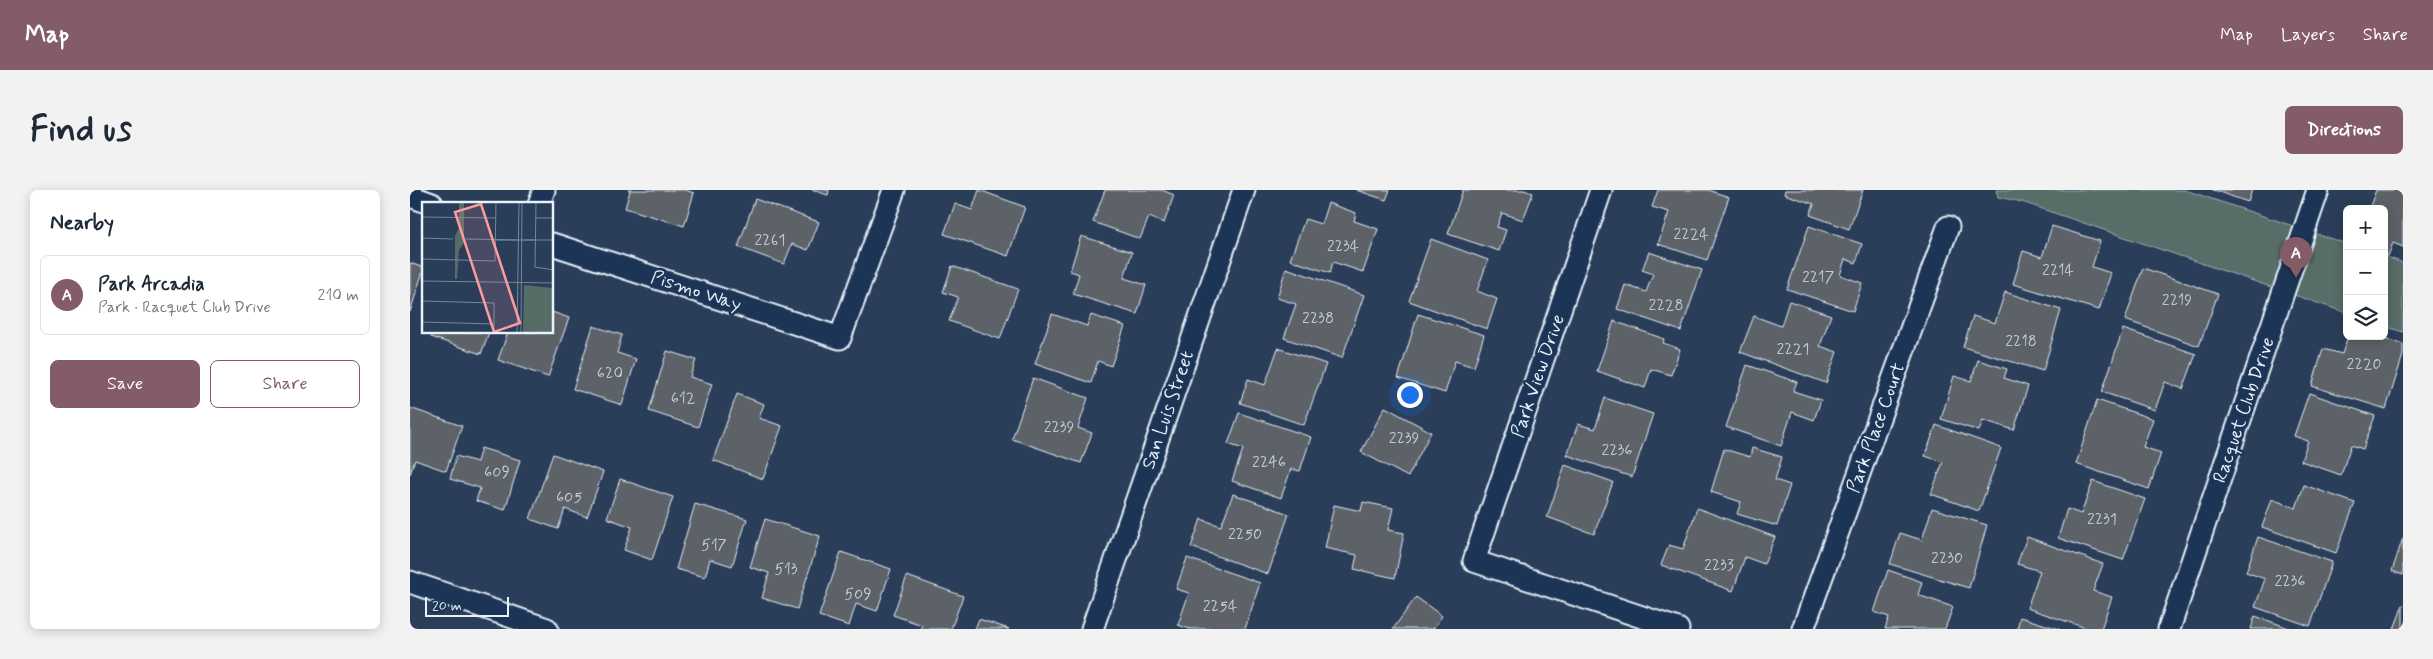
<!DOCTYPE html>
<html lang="en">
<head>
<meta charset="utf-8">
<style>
	:root { --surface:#fff; --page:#f2f2f3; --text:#1f2937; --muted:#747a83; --line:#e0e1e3; --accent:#845c67 }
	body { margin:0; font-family:Mynerve,sans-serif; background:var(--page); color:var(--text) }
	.controls { position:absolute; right:15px; top:15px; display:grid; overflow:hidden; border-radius:8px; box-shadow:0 2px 12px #0003 }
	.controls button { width:45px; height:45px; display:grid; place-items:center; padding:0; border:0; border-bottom:1px solid var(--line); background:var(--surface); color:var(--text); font:25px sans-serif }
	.scale { position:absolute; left:15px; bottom:12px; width:84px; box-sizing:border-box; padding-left:5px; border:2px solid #e8f1f8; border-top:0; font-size:14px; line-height:18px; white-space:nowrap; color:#e8f1f8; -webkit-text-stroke:4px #1d3557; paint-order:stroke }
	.you { position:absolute; left:999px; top:204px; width:18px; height:18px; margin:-12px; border:4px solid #fff; border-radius:50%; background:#1a73e8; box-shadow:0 0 0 8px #1a73e833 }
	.badge { display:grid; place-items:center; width:32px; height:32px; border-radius:50%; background:var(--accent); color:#fff; font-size:16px; font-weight:700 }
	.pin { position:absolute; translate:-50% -41px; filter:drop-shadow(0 1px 2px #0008) }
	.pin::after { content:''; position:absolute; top:26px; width:18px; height:15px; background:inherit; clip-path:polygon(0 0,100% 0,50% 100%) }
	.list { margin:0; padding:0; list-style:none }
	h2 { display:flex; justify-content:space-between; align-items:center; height:65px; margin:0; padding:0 20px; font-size:21px }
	h2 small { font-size:16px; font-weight:400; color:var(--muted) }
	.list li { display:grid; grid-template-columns:32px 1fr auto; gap:15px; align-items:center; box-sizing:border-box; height:80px; margin:0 10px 10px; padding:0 10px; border:1px solid var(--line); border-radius:8px }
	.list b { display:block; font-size:19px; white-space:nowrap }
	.list p { margin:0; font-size:16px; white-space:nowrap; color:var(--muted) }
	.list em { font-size:16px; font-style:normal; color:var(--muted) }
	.actions { display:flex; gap:10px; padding:15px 20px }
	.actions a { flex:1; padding:11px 0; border:1px solid var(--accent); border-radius:8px; text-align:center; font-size:18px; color:var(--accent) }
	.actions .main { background:var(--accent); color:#fff }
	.icon { flex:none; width:28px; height:28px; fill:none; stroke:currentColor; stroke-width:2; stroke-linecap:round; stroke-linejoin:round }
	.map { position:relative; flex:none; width:1993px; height:439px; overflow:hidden; border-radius:8px }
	header { display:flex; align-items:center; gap:30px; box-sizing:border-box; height:70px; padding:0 25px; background:var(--accent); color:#fff }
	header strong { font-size:24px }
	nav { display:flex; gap:28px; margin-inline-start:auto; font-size:18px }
	.intro { display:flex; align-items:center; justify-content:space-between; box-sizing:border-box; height:120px; padding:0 30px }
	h1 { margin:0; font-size:35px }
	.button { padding:12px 22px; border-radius:8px; background:var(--accent); color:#fff; font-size:18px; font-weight:700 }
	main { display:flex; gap:30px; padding:0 30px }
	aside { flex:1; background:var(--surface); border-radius:8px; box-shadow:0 2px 12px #0003 }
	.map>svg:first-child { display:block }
</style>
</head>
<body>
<header>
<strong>Map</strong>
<nav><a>Map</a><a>Layers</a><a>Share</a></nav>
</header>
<div class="intro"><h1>Find us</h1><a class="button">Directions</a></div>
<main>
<aside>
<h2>Nearby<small></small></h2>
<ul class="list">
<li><span class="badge">A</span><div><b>Park Arcadia</b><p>Park · Racquet Club Drive</p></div><em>210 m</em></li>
</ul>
<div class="actions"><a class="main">Save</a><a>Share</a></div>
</aside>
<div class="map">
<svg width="1993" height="439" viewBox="0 0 1993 439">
	<rect width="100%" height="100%" fill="#2a3e5a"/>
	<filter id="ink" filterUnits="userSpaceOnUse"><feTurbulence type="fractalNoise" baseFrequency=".02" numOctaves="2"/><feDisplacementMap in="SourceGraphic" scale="10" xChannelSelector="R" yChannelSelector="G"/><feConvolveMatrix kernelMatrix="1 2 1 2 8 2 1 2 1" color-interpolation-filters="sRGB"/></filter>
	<g filter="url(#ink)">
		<g fill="#586c67" stroke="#a0aeb0">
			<path d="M1586,0H1775L1937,54V123L1612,12L1588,7Z"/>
			<path d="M1974,66L1993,73V142L1974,136Z"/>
		</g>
		<g fill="#5c6268" stroke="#e8f1f8">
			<path d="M218,0H275L284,3L274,36L215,18L220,1Z"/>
			<path d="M402,0H419L418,5Z"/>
			<path d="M569,0L615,17L598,66L534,44L545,14L562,20Z"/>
			<path d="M695,0H752L764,5L754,33L739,27L730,49L683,32Z"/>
			<path d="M946,0H980L976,10Z"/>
			<path d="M1053,0H1114L1123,3L1113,30L1092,23L1087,37L1096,40L1089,61L1038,44Z"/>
			<path d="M1248,0H1298L1319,7L1297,70L1248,54L1259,22L1242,17Z"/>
			<path d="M1375,0H1453L1439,39L1400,25L1404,14L1374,4Z"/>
			<path d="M1803,0H1842L1838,12Z"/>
			<path d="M1966,0H1993V57L1983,53L1978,66L1974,65V19H1959Z"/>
			<path d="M345,9L409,32L398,60L382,54L374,74L328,57Z"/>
			<path d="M918,13L946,23L944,31L968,39L953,82L923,72L920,83L880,70L895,29L911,34Z"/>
			<path d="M1399,36L1452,54L1446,73L1435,69L1430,85L1452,93L1443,121L1377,99Z"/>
			<path d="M1642,36L1690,51L1682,77L1701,83L1689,120L1603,94L1613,61L1632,67Z"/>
			<path d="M671,46L722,62L714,88L736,95L727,124L663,104L669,84L660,81Z"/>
			<path d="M1021,49L1078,70L1067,101L1087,109L1077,139L999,111Z"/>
			<path d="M1239,62L1292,80L1271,141L1207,119L1215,95L1236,102L1243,84L1232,80Z"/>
			<path d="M0,73L14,78L0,122Z"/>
			<path d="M542,76L608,99L590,149L539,131L548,107L533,102Z"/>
			<path d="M876,78L954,105L932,168L874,148L886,114L867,108Z"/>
			<path d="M1733,78L1808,104L1789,156L1715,130Z"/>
			<path d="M1595,102L1651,120L1633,181L1553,157L1563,126L1585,133Z"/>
			<path d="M1379,111L1421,125L1410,156L1427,162L1416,193L1330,162L1344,126L1371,136Z"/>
			<path d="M142,122L159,128L138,187L88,170L98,142H142Z"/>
			<path d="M642,124L677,136L681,125L715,136L701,176L688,171L681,193L625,174Z"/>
			<path d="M1008,124L1074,145L1064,177L1045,171L1035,203L988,188Z"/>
			<path d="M1204,131L1254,149L1253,153L1270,159L1261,185L1241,179L1235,198L1187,181Z"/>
			<path d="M183,136L212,145L207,163L226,169L212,215L163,199Z"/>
			<path d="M1713,139L1786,164L1773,199L1755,192L1745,220L1692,202Z"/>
			<path d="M22,142H79L71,164L21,147Z"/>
			<path d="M1938,146H1967L1993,154V165L1976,219L1902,196L1913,159L1932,164Z"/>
			<path d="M868,158L916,174L894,235L830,213L838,189L855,195Z"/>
			<path d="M257,161L286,170L280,187L302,194L288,237L239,221Z"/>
			<path d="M1568,170L1597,179L1594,188L1618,196L1604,240L1573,230L1569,241L1531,229L1544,186L1561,191Z"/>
			<path d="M1337,175L1387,192L1383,201L1411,210L1404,230L1382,222L1371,256L1316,237Z"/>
			<path d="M623,188L678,208L668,238L682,243L671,273L602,249Z"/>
			<path d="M1899,203L1965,226L1953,259L1941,255L1931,285L1891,271L1898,251L1884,246Z"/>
			<path d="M327,204L354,214L349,228L372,236L353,289L303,270Z"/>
			<path d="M1195,208L1243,224L1222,287L1157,265L1168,234L1185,239Z"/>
			<path d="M1687,210L1743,229L1733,257L1751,263L1739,299L1666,274Z"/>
			<path d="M975,217L1021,242L998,287L951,262Z"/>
			<path d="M0,218L52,236L36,281L5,270L0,284Z"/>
			<path d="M829,223L901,247L890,281L881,279L871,308L822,291L833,259L818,254Z"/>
			<path d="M1526,235L1591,258L1569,321L1521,304L1533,272L1515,266Z"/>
			<path d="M71,258L110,270L95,320L66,311L70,298L40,289L46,266L67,272Z"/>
			<path d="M1342,258L1372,267L1365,290L1380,295L1367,336L1327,324L1331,312L1301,302L1314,259L1340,267Z"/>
			<path d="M143,264L193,282L177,327L155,319L148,339L120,329Z"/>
			<path d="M1155,275L1203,292L1184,344L1137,327Z"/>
			<path d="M210,289L263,307L242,370L214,360L222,337L197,328Z"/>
			<path d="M1683,291L1735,309L1713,370L1648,348L1657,319L1671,324Z"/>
			<path d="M1894,295L1945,313L1926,363L1852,337L1862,309L1886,318Z"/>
			<path d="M823,304L879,324L858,384L781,357L791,329L811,336Z"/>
			<path d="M953,312L983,318L978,340L994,343L985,388L944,379L947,365L915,358L924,315L951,321Z"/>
			<path d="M285,314L337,329L322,376L300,369L295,387L266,379Z"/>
			<path d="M1287,318L1365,347L1354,374L1335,367L1323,401L1251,375L1259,355L1273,359Z"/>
			<path d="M1522,318L1577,335L1559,398L1480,374L1490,343L1512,350Z"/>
			<path d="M355,329L410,346L387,419L352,408L359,383L340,377Z"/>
			<path d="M1617,347L1693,374L1683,401L1702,407L1691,439H1679L1617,418L1630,381L1607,374Z"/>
			<path d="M1848,347L1922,372L1900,436L1845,417L1855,389L1836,382Z"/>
			<path d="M1993,348V385L1982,381Z"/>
			<path d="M431,362L481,379L467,421L446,414L439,436L409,426Z"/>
			<path d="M777,368L850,393L835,439H780L768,435L779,403L766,399Z"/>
			<path d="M1478,380L1512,392L1508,405L1543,417L1535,439H1475L1479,427L1464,422Z"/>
			<path d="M497,386L553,406L541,439H510L512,435L483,425Z"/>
			<path d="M1006,407L1032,426L1023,439H983Z"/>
			<path d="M1993,415V439H1984Z"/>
			<path d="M1845,426L1882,439H1841Z"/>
			<path d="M1610,427L1649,439H1607Z"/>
			<path d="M569,429L599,439H565Z"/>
		</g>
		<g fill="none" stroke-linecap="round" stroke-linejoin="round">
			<defs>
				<g id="minor">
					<path d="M1191,0L1064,371L1268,439"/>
					<path d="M0,6L22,14"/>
					<path d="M129,14L134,0"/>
					<path d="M142,54L430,148L484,0"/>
					<path d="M0,392L137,439"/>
					<path d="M682,439L834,0"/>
					<path d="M1393,439L1538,37"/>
					<path d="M1759,439L1908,0"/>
				</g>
			</defs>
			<use href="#minor" stroke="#e8f1f8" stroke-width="25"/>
			<use href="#minor" stroke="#1d3557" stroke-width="21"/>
		</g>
	</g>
	<g text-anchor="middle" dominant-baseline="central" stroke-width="5" stroke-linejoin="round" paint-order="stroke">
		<g font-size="16" fill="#c5cdd4">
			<text x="1281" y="44">2224</text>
			<text x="360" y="50">2261</text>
			<text x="933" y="56">2234</text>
			<text x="1648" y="80">2214</text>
			<text x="1408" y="87">2217</text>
			<text x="1767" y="110">2219</text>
			<text x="1256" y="115">2228</text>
			<text x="908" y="128">2238</text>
			<text x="1611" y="151">2218</text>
			<text x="1383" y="159">2221</text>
			<text x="1954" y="174">2220</text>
			<text x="200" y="183">620</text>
			<text x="273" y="208">612</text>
			<text x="649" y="237">2239</text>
			<text x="994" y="248">2239</text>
			<text x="1207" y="260">2236</text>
			<text x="859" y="272">2246</text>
			<text x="87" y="282">609</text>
			<text x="159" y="307">605</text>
			<text x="1692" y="329">2231</text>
			<text x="835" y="344">2250</text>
			<text x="304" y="355">517</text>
			<text x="1537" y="368">2230</text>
			<text x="1309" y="375">2233</text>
			<text x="376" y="379">513</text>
			<text x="1880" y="391">2236</text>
			<text x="448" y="404">509</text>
			<text x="810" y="416">2254</text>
		</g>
		<g font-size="19" fill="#e8f1f8" stroke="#1d3557">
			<text transform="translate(286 101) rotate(18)">Pismo Way</text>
			<text transform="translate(1128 186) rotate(-71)">Park View Drive</text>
			<text transform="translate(758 220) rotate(-71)">San Luis Street</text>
			<text transform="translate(1834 220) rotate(-71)">Racquet Club Drive</text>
			<text transform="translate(1466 238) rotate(-70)">Park Place Court</text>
		</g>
	</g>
	<g transform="translate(12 12)">
		<rect width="131" height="131" fill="#2a3e5a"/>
		<path d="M37,0H42V41L37,48L35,77H33V34L37,26ZM102,83L131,86V131H101Z" fill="#586c67"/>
		<path fill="none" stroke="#768699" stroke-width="1" d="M114,0L113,65L132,68M0,15L74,16M114,16H132M0,36L31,37M44,37L96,38M74,38H113M101,38H132M0,57L73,59L74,0M0,79L132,81M0,99L72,101V131M0,120L72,122M95,131L97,0M99,131L100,0"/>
		<path fill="#ff9aa2" fill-opacity="0.15" stroke="#ff9aa2" stroke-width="2.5" d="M59,2L98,121L72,130L33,10Z"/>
		<rect width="131" height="131" fill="none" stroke="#e8f1f8" stroke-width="2.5"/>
	</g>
</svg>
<div class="controls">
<button>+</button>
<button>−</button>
<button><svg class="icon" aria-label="layers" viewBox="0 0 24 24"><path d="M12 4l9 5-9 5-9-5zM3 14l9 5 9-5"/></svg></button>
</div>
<div class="scale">20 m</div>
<div class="you"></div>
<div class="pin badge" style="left:1886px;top:88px">A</div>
</div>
</main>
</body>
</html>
